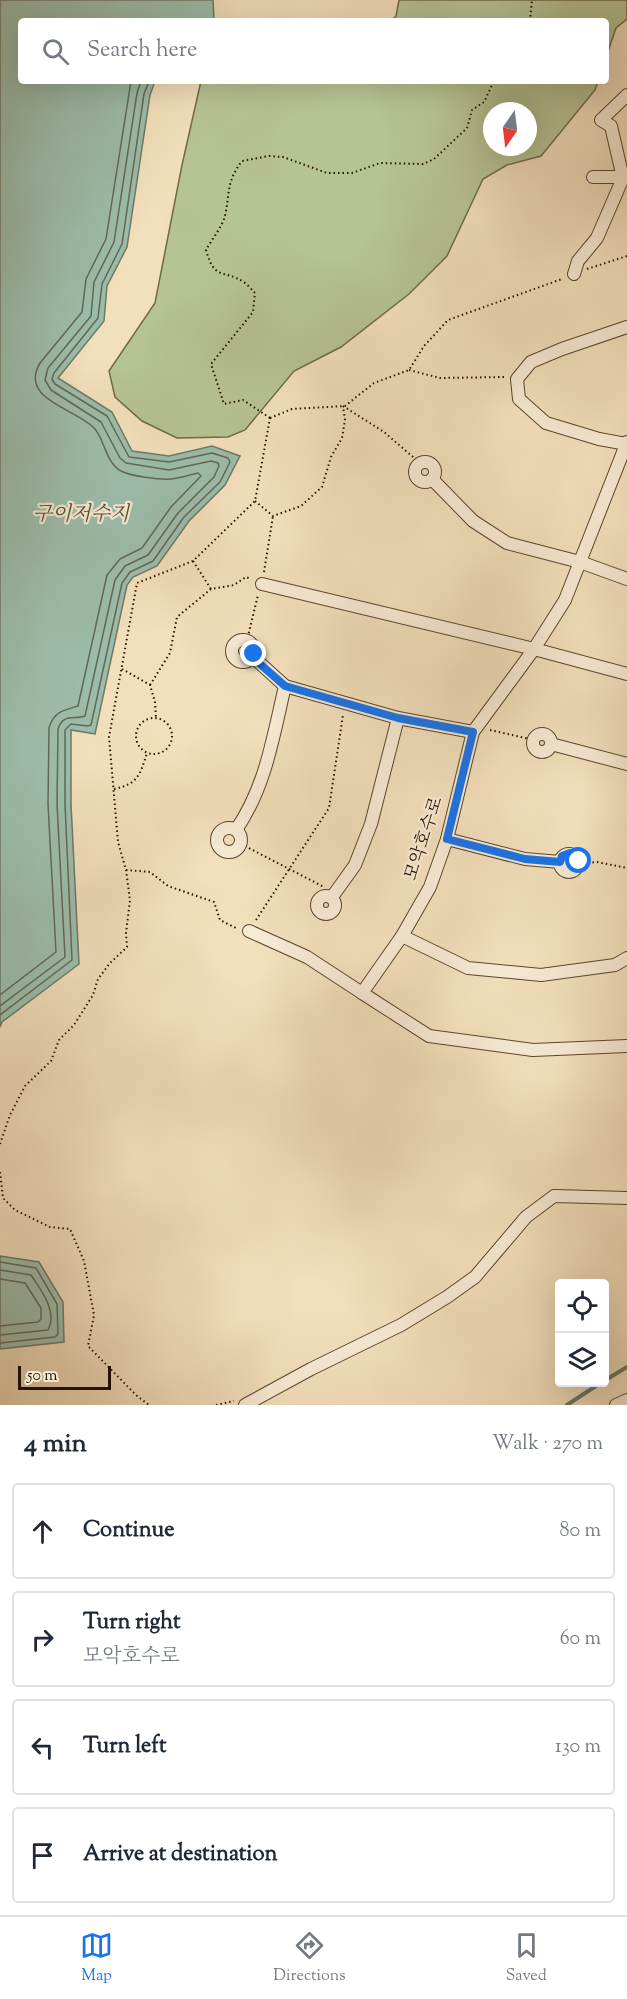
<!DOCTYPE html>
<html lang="en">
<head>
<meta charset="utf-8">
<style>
	:root { --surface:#fff; --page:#f6f6f7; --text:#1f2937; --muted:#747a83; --line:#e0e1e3; --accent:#1a73e8 }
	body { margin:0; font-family:"Sorts Mill Goudy","Noto Serif KR",serif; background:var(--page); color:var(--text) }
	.controls { position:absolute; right:18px; bottom:18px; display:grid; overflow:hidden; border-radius:6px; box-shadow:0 6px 24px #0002 }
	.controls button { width:54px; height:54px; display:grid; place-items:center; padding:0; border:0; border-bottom:2px solid var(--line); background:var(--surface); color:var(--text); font:30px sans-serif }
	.compass { position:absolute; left:483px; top:102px; width:54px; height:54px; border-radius:50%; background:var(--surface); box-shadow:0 6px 24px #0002; rotate:194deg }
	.scale { position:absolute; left:18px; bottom:15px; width:93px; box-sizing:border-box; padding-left:6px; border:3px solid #271200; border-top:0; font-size:16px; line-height:21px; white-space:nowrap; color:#271200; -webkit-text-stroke:4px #f7ead3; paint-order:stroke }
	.stop { position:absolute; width:18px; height:18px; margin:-14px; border:4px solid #1a73e8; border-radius:50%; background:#fff }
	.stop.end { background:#1a73e8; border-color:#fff; box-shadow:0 2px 6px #0008 }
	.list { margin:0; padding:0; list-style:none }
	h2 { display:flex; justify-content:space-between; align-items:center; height:78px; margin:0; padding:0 24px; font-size:26px }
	h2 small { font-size:20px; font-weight:400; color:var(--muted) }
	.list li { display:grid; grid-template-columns:39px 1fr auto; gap:18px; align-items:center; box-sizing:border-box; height:96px; margin:0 12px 12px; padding:0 12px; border:2px solid var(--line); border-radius:6px }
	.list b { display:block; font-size:22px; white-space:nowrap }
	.list p { margin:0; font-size:20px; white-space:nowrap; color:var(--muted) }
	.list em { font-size:20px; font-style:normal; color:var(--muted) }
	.icon { flex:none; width:33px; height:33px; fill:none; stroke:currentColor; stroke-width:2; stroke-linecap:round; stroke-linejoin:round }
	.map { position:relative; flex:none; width:627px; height:1405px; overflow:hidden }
	.search { position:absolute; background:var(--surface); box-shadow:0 6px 24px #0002; left:18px; right:18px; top:18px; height:66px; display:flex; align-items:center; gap:15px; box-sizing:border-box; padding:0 21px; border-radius:6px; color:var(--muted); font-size:22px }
	.sheet { height:510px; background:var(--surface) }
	nav { display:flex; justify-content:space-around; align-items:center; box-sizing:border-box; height:84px; border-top:2px solid var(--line); background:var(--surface); font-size:16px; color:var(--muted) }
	nav a { display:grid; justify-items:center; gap:3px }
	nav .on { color:var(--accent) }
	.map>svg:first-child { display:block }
</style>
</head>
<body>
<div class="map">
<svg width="627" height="1405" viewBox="0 0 627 1405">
	<rect width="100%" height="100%" fill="#f2dfbb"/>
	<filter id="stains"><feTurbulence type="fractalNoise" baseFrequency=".00333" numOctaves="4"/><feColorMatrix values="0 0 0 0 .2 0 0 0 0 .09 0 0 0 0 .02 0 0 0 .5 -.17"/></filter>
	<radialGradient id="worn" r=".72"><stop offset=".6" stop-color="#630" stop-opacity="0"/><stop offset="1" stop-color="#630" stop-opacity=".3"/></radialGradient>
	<g fill="#b6c393" stroke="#6e6a4a" stroke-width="1.5" fill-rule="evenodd">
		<path d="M399,0H627V19L616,28L606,57V21H391L396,16Z"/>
		<path d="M201,81H598L595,90L541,156L507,165L483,179L447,256L409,294L341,347L294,371L245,430L228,437L177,438L142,421L115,397L109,371L155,303L182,165ZM492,111H528V147H492Z"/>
	</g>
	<g fill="#9cbdab" stroke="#6d7967" stroke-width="1.5">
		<path d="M0,0H213L214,21H21V81H155L150,95L127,247L107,286L104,321L58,378L112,412L132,451L169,456L212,446L240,456L225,485L189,521L157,566L133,577L127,585L95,734L71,730V804L79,964L2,1022L0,1027Z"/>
		<path d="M0,1256L39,1262L63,1302L64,1342L0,1349Z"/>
	</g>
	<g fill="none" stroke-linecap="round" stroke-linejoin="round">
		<g stroke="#626856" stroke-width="1.5">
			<path d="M0,995L56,952L48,804L49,728C54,711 65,710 78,706L107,575L120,559L142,548L171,507L201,476L198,473C189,475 180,478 171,479C160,480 130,476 121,471C106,463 105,441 95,429C78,409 18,400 40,363L82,312L86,279L106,239L131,81"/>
			<path d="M0,1006L65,957L57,804L58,729C63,713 74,720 85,716L115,580L125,566L148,555L178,513L214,477L219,466L218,463L211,461L169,470L126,463L120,458L101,422L51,390L45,380L48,368L91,316L94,282L114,242L137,93L141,81"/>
			<path d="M0,1015L72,960L65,804V730L71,724L88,726L91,725L122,583L130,572L153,561L184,517L220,482L230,462L228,458L212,453L169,462L129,457L107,416L55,384L52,379L54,373L98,318L102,284L122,244L144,94L149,81"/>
			<path d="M0,1262L36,1268L57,1304L58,1334L55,1337L0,1343"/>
			<path d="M0,1270L31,1275C41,1290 58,1312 48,1330L0,1335"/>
			<path d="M0,1279L25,1283L41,1308V1319L38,1322L0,1326"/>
		</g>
		<g stroke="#6d7967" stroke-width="4">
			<path d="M604,1381L627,1367"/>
			<path d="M567,1405L602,1382"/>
		</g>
		<defs>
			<g id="minor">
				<path d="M593,177H627"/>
				<path d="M574,274L578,261L597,238L623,178L611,126L601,120L627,95"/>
				<path d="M627,327L562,349L531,362L517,379L519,399L546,423L599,439L627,444"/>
				<path d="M627,442L565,600L534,649L473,732L447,839L430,887L402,936L362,993L429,1036L533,1050L627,1046"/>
				<circle cx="425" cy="472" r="10"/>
				<path d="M432,479L473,521L507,543L580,562L627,579"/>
				<path d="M262,584L534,649L627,674"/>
				<circle cx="243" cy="651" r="11"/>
				<path d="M285,686L398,718L473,732"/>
				<circle cx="542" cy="743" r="9"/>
				<path d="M551,744L627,764"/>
				<circle cx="229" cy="840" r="12"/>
				<path d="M236,830C266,786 273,737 285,686L253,657"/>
				<path d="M447,839L525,859L560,862"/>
				<circle cx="569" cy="863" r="9"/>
				<circle cx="326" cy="905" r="9"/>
				<path d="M332,897L355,865L371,824L398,718"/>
				<path d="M249,931L307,957L362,993"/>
				<path d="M402,936L468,968L541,975L615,965L627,958"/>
				<path d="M245,1405L311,1369L401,1325L447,1297L475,1277L526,1217L554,1196L627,1198"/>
				<path d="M616,1405L627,1400"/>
			</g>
		</defs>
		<use href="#minor" stroke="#5a452f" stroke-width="14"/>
		<g stroke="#271200" stroke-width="2" stroke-dasharray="1.5 3" stroke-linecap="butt">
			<path d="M530,21L532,0"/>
			<path d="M587,269L627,256"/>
			<path d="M409,370L440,378L505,377"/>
			<path d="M343,406L384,432L420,463"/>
			<path d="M270,418L243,400L224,404L211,364L253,312L255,293C252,290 248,285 245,283C223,268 215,282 206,250C212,239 222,227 225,216C230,193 226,182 242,161L269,156L283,157L327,173H352L380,163L423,164L434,159L467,128L472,110L484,102L494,81"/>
			<path d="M270,418L292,409L345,406L374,383L409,370L424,346L448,320L562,279"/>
			<path d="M255,501L273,516L301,506L322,487L331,457L342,438L345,420L343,406"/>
			<path d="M193,561L211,589"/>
			<path d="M264,572L273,516"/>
			<path d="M249,642L248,636L258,595"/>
			<path d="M122,669L150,685L155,702L156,718"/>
			<path d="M150,685L170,653L177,617L211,589L234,585L246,577L251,579"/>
			<circle cx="154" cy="736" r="18"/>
			<path d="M490,730L534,740"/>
			<path d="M114,789C138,784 140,775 147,753"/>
			<path d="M241,844L324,887"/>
			<path d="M579,864L597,862L627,868"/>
			<path d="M126,870L150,872L168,886L214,902L220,920L238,929"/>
			<path d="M256,920L329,808L343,715"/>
			<path d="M0,1144L10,1115L25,1086L51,1061L59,1040L74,1025L93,995L98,979L110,963L127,947L126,933L130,900L126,870L118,842L109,737L137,583L193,561L255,501L270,418"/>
			<path d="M0,1172L3,1198L15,1210L50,1227L70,1229L84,1261L94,1315L88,1346L136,1395L149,1405"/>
			<path d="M216,1405L234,1401"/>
		</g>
		<use href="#minor" stroke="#f7ead3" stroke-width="12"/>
	</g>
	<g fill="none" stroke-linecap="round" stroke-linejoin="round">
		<path stroke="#1a73e8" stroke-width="8" d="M254,654L252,657L285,686L398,718L473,732L447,839L525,859L560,862L562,856L570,853L576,856L579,861"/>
	</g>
	<g text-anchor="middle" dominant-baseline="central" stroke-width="4.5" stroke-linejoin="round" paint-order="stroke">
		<g font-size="18" fill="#271200" stroke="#f7ead3">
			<text transform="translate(425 839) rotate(-72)">모악호수로</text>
		</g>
		<g font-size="20" font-style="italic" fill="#504e3c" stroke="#f7ead3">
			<text x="81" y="515">구이저수지</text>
		</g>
	</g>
	<rect width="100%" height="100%" filter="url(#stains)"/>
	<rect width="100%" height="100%" fill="url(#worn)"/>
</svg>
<div class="controls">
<button><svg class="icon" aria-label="locate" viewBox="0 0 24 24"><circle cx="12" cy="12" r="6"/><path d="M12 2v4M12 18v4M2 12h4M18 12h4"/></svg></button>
<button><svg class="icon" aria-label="layers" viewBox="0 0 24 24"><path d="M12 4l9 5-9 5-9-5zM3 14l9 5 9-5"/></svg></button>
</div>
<svg class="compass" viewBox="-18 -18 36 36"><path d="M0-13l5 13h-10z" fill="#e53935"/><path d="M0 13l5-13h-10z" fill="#747a83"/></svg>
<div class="scale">50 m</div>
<div class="stop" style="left:579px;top:861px"></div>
<div class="stop end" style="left:254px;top:654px"></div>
<div class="search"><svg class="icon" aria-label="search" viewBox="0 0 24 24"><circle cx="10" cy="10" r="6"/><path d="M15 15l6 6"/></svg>Search here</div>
</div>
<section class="sheet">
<h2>4 min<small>Walk · 270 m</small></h2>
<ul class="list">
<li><svg class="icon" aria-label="ahead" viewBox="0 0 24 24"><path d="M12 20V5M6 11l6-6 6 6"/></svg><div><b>Continue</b></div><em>80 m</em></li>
<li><svg class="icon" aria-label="right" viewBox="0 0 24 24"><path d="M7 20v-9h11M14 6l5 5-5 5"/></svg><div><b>Turn right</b><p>모악호수로</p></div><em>60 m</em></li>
<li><svg class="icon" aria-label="left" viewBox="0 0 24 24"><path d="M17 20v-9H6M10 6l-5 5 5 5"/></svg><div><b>Turn left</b></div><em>130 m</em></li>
<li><svg class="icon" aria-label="arrive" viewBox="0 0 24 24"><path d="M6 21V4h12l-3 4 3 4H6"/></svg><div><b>Arrive at destination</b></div></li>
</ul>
</section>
<nav>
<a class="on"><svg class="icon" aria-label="map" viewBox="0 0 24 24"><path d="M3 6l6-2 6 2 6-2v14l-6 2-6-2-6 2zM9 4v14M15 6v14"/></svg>Map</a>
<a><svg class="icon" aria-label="directions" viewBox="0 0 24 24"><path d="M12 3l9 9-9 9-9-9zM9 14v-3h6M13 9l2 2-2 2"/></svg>Directions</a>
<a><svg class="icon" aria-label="saved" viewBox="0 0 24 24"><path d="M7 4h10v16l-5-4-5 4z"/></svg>Saved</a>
</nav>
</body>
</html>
